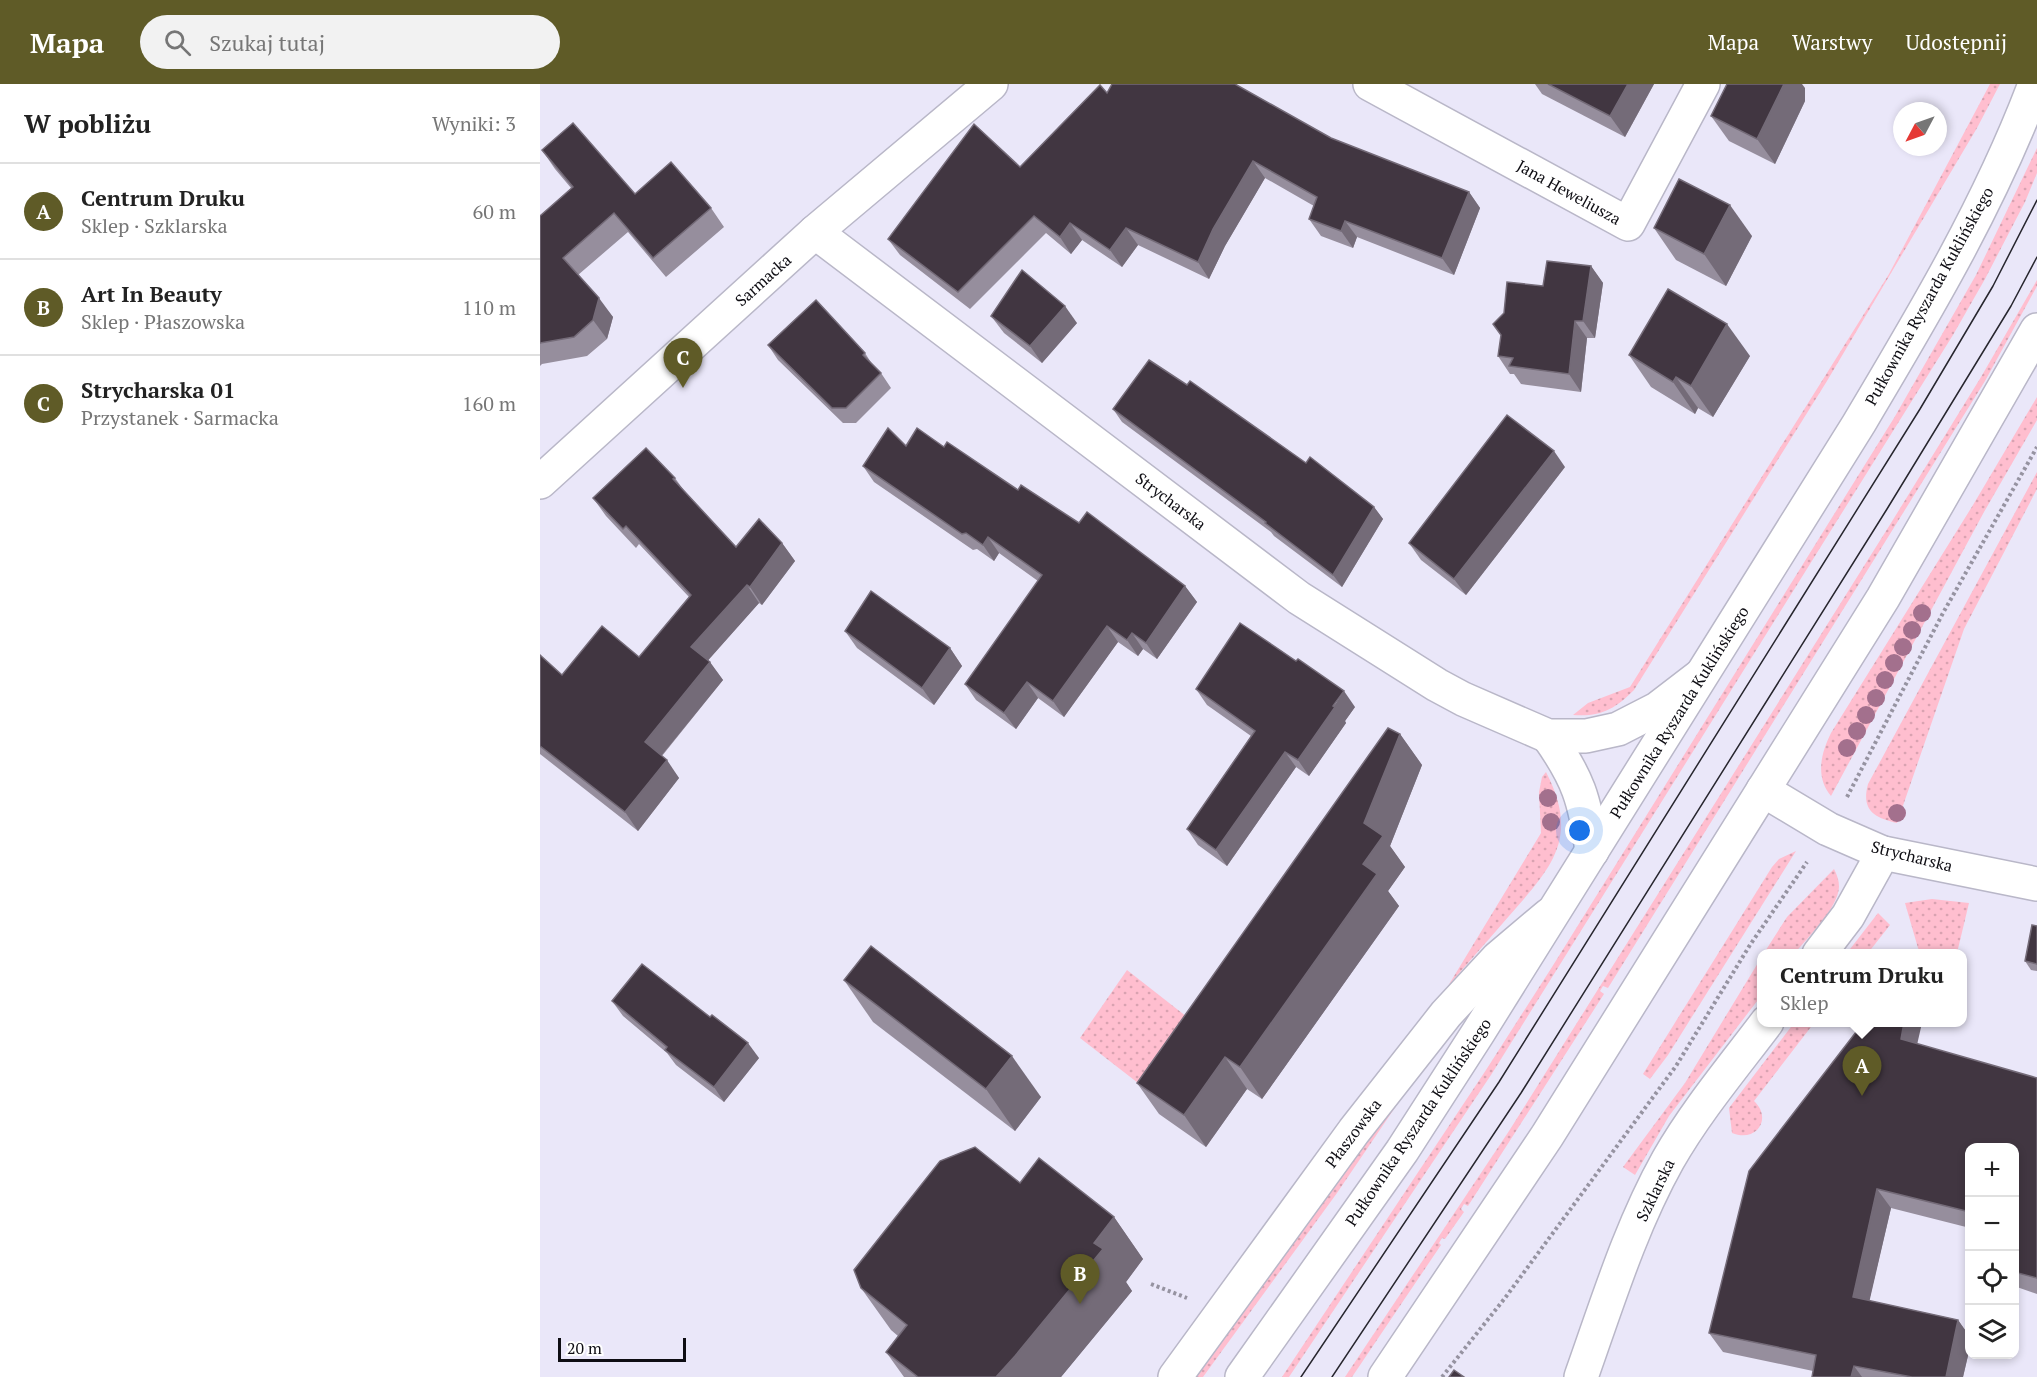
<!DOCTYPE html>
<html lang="pl">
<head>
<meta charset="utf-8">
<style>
	:root { --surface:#fff; --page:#f2f2f2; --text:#222; --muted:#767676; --line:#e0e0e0; --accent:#5f5b27 }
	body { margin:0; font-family:"PT Serif",serif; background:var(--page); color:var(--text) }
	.controls { position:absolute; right:18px; bottom:18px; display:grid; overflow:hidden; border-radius:12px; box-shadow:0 3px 9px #0003 }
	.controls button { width:54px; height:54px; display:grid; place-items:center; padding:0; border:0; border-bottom:2px solid var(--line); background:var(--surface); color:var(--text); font:30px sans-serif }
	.compass { position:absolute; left:1353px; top:18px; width:54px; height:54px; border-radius:50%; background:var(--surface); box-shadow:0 3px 9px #0003; rotate:229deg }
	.scale { position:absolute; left:18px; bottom:15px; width:128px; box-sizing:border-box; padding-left:6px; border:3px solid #0e0d13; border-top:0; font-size:16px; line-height:21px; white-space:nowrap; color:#0e0d13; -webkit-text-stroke:4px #fff; paint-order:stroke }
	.you { position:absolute; left:1040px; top:747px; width:21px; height:21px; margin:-15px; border:4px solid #fff; border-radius:50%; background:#1a73e8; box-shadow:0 0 0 9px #1a73e833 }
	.badge { display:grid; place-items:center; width:39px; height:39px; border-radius:50%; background:var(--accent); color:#fff; font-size:20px; font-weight:700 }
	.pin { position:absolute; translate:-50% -50px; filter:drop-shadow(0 2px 3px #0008) }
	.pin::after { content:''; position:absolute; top:32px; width:21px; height:18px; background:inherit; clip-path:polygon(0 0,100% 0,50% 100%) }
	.popup { position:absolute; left:1217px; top:865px; width:210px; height:78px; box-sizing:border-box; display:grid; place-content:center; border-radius:12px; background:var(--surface); filter:drop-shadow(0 2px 4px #0005); font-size:20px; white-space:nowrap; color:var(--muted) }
	.popup b { font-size:22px; color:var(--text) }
	.popup::after { content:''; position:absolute; left:50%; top:100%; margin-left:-12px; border:12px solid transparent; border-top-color:var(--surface) }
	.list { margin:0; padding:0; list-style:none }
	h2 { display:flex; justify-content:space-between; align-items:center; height:78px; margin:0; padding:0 24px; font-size:26px }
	h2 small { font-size:20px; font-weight:400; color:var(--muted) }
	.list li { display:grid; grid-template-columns:39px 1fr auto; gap:18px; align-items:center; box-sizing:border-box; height:96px; padding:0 24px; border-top:2px solid var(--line) }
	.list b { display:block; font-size:22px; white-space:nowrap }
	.list p { margin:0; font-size:20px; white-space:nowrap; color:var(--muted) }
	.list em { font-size:20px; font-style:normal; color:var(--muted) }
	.icon { flex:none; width:33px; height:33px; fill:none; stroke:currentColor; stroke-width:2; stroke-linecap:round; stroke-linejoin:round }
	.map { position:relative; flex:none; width:1497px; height:1293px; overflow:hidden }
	header { display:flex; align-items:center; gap:36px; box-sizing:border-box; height:84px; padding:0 30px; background:var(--accent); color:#fff }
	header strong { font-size:28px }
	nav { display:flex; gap:33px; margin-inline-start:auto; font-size:21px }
	.search { width:420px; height:54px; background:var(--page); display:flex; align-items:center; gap:15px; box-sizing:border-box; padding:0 21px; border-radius:33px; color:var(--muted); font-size:22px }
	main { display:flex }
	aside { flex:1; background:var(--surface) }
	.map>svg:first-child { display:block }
</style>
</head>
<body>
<header>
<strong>Mapa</strong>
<div class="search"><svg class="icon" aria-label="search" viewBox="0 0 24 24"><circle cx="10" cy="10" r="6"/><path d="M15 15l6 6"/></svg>Szukaj tutaj</div>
<nav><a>Mapa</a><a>Warstwy</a><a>Udostępnij</a></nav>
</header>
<main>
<aside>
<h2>W pobliżu<small>Wyniki: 3</small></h2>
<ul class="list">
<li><span class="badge">A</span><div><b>Centrum Druku</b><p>Sklep · Szklarska</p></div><em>60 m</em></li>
<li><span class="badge">B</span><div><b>Art In Beauty</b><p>Sklep · Płaszowska</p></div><em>110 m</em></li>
<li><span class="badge">C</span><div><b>Strycharska 01</b><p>Przystanek · Sarmacka</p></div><em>160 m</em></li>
</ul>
</aside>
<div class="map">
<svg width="1497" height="1293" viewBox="0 0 1497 1293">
	<defs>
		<pattern id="grass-dots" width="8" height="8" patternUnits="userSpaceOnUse" patternTransform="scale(1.5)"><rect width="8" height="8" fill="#ffbecf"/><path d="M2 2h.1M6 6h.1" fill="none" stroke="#d9a2b1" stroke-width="1.8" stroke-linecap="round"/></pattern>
	</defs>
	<rect width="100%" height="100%" fill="#eae7f9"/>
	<g fill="url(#grass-dots)">
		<path d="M1450,0H1460L1437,44L1287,297L1094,606C1075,625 1061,633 1033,631L1048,619L1090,603L1349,190Z"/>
		<path d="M1497,64V89L1485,118L1445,195L1413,251L951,991L749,1293H742L946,986L1012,883L1354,334L1436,191Z"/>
		<path d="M1497,196V202L1445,297L1068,904L1063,902L1060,907L1064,910L928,1122L924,1120L921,1125L924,1128L905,1155L902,1154L899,1159L901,1161L812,1293H805L969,1047L1351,439L1441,293Z"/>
		<path d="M1497,313V336L1444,428L1291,712C1275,693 1281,669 1291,649L1433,421Z"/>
		<path d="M1497,388V405L1424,545L1357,739C1334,734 1321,726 1328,700Z"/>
		<path d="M1006,688C1040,754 1012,783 969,832C949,855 928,879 908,902L1001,749L999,708L1002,693Z"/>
		<path d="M1256,767L1128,971L1110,995L1103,990L1232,783L1239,775Z"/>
		<path d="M1294,785C1297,791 1299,796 1299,803C1298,824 1268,853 1255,869H1224L1247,833Z"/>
		<path d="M1392,815L1429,819L1417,869H1381L1378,864L1365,819Z"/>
		<path d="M1338,829L1350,841L1328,869H1307Z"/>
		<path d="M1221,874V912L1129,1032L1095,1091L1083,1083L1145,999Z"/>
		<path d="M587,886L656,940L607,1006L540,954Z"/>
		<path d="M1254,939H1274L1214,1017C1233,1035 1216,1059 1192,1049L1189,1024Z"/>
		<path d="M873,997L797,1109L679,1271L663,1293H655L830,1051Z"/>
	</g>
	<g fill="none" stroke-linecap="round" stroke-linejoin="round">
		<defs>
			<g id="street">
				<path d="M830,0L1088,140L1163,0"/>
				<path d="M275,148L759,514L897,601L923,615L1008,652H1046L1078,645L1117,625L1160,592"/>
				<path d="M0,398L275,148L451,0"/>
				<path d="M1008,652C1038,694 1045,716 1052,767"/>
				<path d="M1223,706L1288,745L1343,769L1497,800"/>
				<path d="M1279,870L1308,832L1343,769"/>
				<path d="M635,1293L814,1047L906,930L958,874L1009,831"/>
				<path d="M1041,1293C1067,1220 1090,1144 1128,1076C1156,1027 1193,983 1227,938"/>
			</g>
			<g id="primary">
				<path d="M702,1293L862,1067L938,949L1318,341C1383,232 1450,120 1495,0"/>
				<path d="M845,1293L1007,1052L1343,514L1497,246"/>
			</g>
		</defs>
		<use href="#street" stroke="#b9b7c8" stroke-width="36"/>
		<use href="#primary" stroke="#b9b7c8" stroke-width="36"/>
		<g stroke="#9693a1" stroke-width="4" stroke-dasharray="3 3" stroke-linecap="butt">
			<path d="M1307,713L1403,529L1497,363"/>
			<path d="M611,1200L647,1214"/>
			<path d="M902,1293L965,1214L1136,982L1210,861L1267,778"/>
		</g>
		<use href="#street" stroke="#fff" stroke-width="33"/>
		<use href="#primary" stroke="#fff" stroke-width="33"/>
		<g stroke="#27262e" stroke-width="1.5">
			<path d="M761,1293L959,998L1380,325L1453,202L1497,116"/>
			<path d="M792,1293L981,1009L1347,425L1471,222L1497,173"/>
		</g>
	</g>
	<g fill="#a3708d">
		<circle cx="1382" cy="529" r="9"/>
		<circle cx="1372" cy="546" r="9"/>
		<circle cx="1363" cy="563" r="9"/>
		<circle cx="1354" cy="579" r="9"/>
		<circle cx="1345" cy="596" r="9"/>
		<circle cx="1336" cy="614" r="9"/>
		<circle cx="1326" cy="631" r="9"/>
		<circle cx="1317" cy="647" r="9"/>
		<circle cx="1307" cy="664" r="9"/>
		<circle cx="1008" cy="714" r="9"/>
		<circle cx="1357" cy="729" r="9"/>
		<circle cx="1011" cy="738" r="9"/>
	</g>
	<g fill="#968e9d">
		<path d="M995,0H1114L1085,53L1002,10Z"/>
		<path d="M1265,4V17L1235,80L1189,57L1171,32Z"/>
		<path d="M567,9L791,54L929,108L940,124L914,191L817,153L813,164L781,152L769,135L774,122L725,94L685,162L669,195L598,161L582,183L542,156L531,170L506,149L430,225L360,171L348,155L480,83Z"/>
		<path d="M2,66L95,110L171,124L184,143L126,193L88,148L38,191L73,233L67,255L47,272L2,280L0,282V132L31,104L15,85Z"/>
		<path d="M1114,144L1212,152L1186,202L1136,176Z"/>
		<path d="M1051,182L1063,199L1055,254H1047L1041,308L981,300L974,290H970L958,272L1003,202Z"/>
		<path d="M451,232L537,239L502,279L464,249Z"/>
		<path d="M228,261L325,269L332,280L341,289L351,304L316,339H303L238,276Z"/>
		<path d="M1089,271L1210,272L1173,333L1158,324L1155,330L1111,303Z"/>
		<path d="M573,325L766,379L834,423L843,435L802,503L734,452L731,448L582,338Z"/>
		<path d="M366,362L404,363L478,406L539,439L645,502L657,518L617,575L603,565L598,572L578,558L524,633L498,614L476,645L436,616L425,600L498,497L459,469L454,477L437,465L433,466L334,398L323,382Z"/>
		<path d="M1025,383L926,511L881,476L869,459Z"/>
		<path d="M135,394L145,408L196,463L242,459L255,477L222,521L219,519L168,576L183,596L122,672L139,694L98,747L0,670V571L22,591L99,573L149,513L99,460L96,464L66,432L53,414Z"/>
		<path d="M305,547L410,564L422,582L394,621L317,564Z"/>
		<path d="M656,605L815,623L805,637L806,639L769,692L756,683L687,782L658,761L647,745L711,652L667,621Z"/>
		<path d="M860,650L882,681L850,762L865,783L848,807L859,822L722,1015L707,1005L666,1063L619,1030L597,999Z"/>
		<path d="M1497,842V887L1491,886L1485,877Z"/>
		<path d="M304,896L501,1013L475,1047L333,938Z"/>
		<path d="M72,917L219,974L184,1018L136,981L127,969L83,932Z"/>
		<path d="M1377,960L1497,994V1210L1474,1202V1064H1430V1144L1351,1124L1329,1217L1418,1236L1430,1253V1263L1423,1293H1272L1273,1287L1183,1268L1169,1249Z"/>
		<path d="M480,1099L574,1133L603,1175L586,1198L592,1207L521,1293H364L346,1268L358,1252L351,1246L321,1204Z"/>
	</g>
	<g fill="#746b78">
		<path d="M1088,0H1114L1085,53L1070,32Z"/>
		<path d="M1244,0H1262L1265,4V17L1235,80L1217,55Z"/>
		<path d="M713,77L725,94L685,162L669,195L658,178L673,145Z"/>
		<path d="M929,108L940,124L914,191L902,174Z"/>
		<path d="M1190,121L1212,152L1186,202L1164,170Z"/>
		<path d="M805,137L817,153L813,164L801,147Z"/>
		<path d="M530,139L542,156L531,170L520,153Z"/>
		<path d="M586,144L598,161L582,183L570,166Z"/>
		<path d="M1051,182L1063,199L1055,254L1043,237Z"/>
		<path d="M59,214L73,233L67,255L53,236Z"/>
		<path d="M525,222L537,239L502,279L490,262Z"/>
		<path d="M1035,237L1047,254L1041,308L1029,290Z"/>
		<path d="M1187,240L1210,272L1173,333L1151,302Z"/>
		<path d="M1136,293L1158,324L1155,330L1133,298Z"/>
		<path d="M1014,367L1025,383L926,511L914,495Z"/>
		<path d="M834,423L843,435L802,503L793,491Z"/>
		<path d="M448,453L459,469L454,477L443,461Z"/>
		<path d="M242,459L255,477L222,521L210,503Z"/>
		<path d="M207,501L219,519L164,581L151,563Z"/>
		<path d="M645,502L657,518L617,575L606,559Z"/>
		<path d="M567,542L578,558L524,633L513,617Z"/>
		<path d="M592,549L603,565L598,572L587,556Z"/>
		<path d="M410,564L422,582L394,621L382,604Z"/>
		<path d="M170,578L183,596L117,677L105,658Z"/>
		<path d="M487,598L498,614L476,645L464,629Z"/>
		<path d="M804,607L815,623L805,637L806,639L769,692L758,676Z"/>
		<path d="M860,650L882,681L850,762L865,783L848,807L859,822L722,1015L700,983L823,780L824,739Z"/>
		<path d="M745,668L756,683L687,782L676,766Z"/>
		<path d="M127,676L139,694L98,747L85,728Z"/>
		<path d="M1364,939H1382L1374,974L1361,955Z"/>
		<path d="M208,959L219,974L184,1018L174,1003Z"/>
		<path d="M472,972L501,1013L475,1047L446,1005Z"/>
		<path d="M685,973L707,1005L666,1063L644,1031Z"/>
		<path d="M1337,1105L1351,1124L1326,1232L1313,1213Z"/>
		<path d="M574,1133L603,1175L586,1198L592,1207L521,1293H456Z"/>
		<path d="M1418,1236L1430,1253V1263L1423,1293H1406Z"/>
		<path d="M1314,1282L1322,1293H1311Z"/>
	</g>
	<g fill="#413641" stroke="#746b78" stroke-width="1.5">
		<path d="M572,0H695L791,54L929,108L902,174L805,137L801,147L769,135L777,113L713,77L673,145L658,178L586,144L570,166L530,139L520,153L494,132L418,208L348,155L434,40L480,83L560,1L567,9Z"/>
		<path d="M1008,0H1088L1070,32Z"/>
		<path d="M1187,0H1244L1217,55L1171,32Z"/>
		<path d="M33,39L95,110L131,78L171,124L113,174L74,129L23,174L59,214L53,236L34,253L0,259V132L33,103L2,66Z"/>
		<path d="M1139,95L1190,121L1164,170L1114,144Z"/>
		<path d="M1007,177L1051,182L1043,237H1035L1029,290L969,282L973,274L958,272L961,251L953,240L964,229L967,198L1003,202Z"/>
		<path d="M482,186L525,222L490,262L451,232Z"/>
		<path d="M1128,205L1187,240L1151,302L1136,293L1133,298L1089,271Z"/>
		<path d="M276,216L325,269L323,271L341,289L306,324H292L228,261Z"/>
		<path d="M609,276L647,301L650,297L766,379L770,373L834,423L793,491L725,439L726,438L573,325Z"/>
		<path d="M967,331L1014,367L914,495L869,459Z"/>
		<path d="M348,344L366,362L377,344L404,363L407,358L478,406L481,401L539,439L547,428L645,502L606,559L592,549L587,556L567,542L513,617L487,598L464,629L425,600L502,491L448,453L443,461L426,449L422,450L323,382Z"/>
		<path d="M106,364L135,394L133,395L196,463L219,435L242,459L210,503L207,501L151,563L170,578L105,658L127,676L85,728L0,662V571L22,591L62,542L99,573L151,511L86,442L83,445L53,414Z"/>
		<path d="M331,507L410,564L382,604L305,547Z"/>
		<path d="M700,539L756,577L758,575L804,607L793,622L795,623L758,676L745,668L676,766L647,745L715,647L656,605Z"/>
		<path d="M848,644L860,650L824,739L843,752L823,780L837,790L700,983L685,973L644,1031L597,999Z"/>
		<path d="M1492,841L1497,842V880L1485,877Z"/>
		<path d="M331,862L472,972L446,1005L304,896Z"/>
		<path d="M102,880L170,933L172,931L208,959L174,1003L125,966L127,963L72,917Z"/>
		<path d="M1323,939H1364L1361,955L1497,994V1194L1474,1188V1064H1430V1128L1337,1105L1313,1213L1418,1236L1406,1293H1372L1314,1282L1311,1293H1272L1276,1271L1169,1249L1209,1087Z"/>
		<path d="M435,1063L480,1099L499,1074L574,1133L554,1159L563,1165L475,1272L456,1293H378L346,1268L367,1241L321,1204L314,1186L400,1077Z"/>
		<path d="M914,1286L924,1293H909Z"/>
	</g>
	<g text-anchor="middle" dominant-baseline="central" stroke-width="6" stroke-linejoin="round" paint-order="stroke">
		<g font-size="16" fill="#0e0d13" stroke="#fff">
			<text transform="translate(1029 108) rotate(29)">Jana Heweliusza</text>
			<text transform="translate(223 196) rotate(-42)">Sarmacka</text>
			<text transform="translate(1389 212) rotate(-61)">Pułkownika Ryszarda Kuklińskiego</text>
			<text transform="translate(631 417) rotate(37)">Strycharska</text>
			<text transform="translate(1139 628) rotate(-58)">Pułkownika Ryszarda Kuklińskiego</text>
			<text transform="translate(1372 772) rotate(14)">Strycharska</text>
			<text transform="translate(878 1038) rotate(-56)">Pułkownika Ryszarda Kuklińskiego</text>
			<text transform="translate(813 1049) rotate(-53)">Płaszowska</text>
			<text transform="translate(1115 1106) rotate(-64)">Szklarska</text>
		</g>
	</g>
</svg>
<div class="controls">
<button>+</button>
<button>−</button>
<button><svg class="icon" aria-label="locate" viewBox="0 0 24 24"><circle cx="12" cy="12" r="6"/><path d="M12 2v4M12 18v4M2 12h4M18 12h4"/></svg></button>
<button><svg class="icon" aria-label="layers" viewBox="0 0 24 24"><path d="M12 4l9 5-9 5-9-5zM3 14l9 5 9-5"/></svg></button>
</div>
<svg class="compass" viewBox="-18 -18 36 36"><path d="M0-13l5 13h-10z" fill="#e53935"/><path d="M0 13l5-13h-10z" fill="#767676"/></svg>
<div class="scale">20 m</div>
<div class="you"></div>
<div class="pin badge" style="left:1322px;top:1012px">A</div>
<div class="popup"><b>Centrum Druku</b>Sklep</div>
<div class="pin badge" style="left:540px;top:1220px">B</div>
<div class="pin badge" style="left:143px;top:304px">C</div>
</div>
</main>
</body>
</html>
